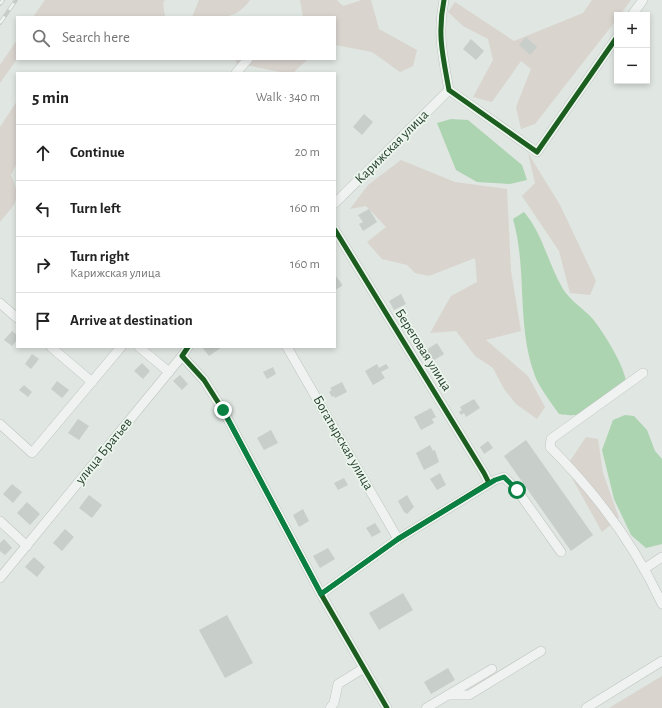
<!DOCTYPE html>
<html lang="en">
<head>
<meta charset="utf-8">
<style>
	:root { --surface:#fff; --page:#f6f6f6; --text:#222; --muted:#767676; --line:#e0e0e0 }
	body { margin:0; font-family:"Alegreya Sans",sans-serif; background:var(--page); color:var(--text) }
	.controls { position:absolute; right:12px; top:12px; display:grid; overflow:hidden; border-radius:0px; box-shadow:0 2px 6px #0003 }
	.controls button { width:36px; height:36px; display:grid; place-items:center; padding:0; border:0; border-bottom:1px solid var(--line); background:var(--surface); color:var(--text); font:20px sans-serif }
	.stop { position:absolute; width:12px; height:12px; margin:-9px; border:3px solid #0b8043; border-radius:50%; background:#fff }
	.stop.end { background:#0b8043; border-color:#fff; box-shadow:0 1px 4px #0008 }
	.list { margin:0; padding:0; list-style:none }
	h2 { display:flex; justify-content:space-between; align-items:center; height:52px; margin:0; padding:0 16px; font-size:17px }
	h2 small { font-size:13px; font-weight:400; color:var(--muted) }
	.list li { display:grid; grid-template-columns:26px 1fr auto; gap:12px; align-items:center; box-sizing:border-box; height:56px; padding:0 16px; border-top:1px solid var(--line) }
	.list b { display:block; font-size:15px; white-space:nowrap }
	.list p { margin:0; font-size:13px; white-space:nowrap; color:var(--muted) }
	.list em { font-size:13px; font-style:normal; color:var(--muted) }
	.icon { flex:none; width:22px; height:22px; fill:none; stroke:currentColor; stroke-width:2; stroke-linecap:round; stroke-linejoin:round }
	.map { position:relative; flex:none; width:662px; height:708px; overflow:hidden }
	.search { position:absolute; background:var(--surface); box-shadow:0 2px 6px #0003; left:16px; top:16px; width:320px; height:44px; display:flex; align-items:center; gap:10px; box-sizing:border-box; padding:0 14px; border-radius:0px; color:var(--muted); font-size:15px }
	.panel { position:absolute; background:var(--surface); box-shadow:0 2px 6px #0003; left:16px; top:72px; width:320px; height:276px; border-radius:0px }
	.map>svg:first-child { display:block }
</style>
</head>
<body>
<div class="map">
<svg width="662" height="708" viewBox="0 0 662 708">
	<rect width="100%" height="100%" fill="#e0e6e1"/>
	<g fill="#d9d4ce">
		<path d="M45,0H165L163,3L165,17H33Z"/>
		<path d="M199,0H250C235,22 216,17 192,17Z"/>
		<path d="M300,0H337L343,6L362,0H371L379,29L417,50L413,66L400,72L372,52L335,45V17H303Z"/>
		<path d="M592,0H631L620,15H617V19L535,124L521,129L516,107L531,69L521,61L492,102L473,97L493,60L488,39L463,26L448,12L455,2L514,41L583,13Z"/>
		<path d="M17,40V59L0,83V65Z"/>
		<path d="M236,59H308L293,73H285L236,63Z"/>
		<path d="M17,101V163L11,175C22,201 16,202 0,222V127Z"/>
		<path d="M528,153L560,205L596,281L590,295L570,293L559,251L522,196L535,183Z"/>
		<path d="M401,160L455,182L507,189L511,271L521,331L486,340L528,376L545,407L537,419L516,404L504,389L493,368L475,356L456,331L430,333L451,296L477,282L475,258L429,276L415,273L407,265L382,259L367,242L386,227L366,206L350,209L368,185Z"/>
		<path d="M586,437L598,439L603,473L619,518L602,532L566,467Z"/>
		<path d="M662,676V708H609Z"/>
	</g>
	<g fill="#acd4b0">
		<path d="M451,119L468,120L522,165L527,180L510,184L477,182L456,170L437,123Z"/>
		<path d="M524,212C543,234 548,264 563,289C569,299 582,308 591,317C601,328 627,369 626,384C603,402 590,420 559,414C550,401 537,385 533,370C517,321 527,268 513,219Z"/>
		<path d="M625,415L634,416L647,430L655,451L662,459V544L646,548L631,535L614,499L602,450L613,420Z"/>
	</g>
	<g fill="#c8cec9">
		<path d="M526,37L537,47L530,55L519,45Z"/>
		<path d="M471,39L484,51L476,60L463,49Z"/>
		<path d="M364,114L373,122L362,135L353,127Z"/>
		<path d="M369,209L377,222L363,231L359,224L363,222L358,215Z"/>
		<path d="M335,275L342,284V286L335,290Z"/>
		<path d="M401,294L406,304L394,310L389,301Z"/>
		<path d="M12,331L17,335V340L12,346L4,340Z"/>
		<path d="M437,343L444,354L433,361L426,350Z"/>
		<path d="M202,347H222L209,356Z"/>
		<path d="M32,354L39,359L31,369L25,364Z"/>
		<path d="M142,363L150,371L143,379L134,371Z"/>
		<path d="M377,364L379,368L386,364L389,368L381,372L385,378L373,385L365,371Z"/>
		<path d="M273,367L276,374L267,379L263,372Z"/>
		<path d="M180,375L188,384L182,390L173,381Z"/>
		<path d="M57,381L69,390L62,398L51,389Z"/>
		<path d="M342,382L347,392L335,398L334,396L332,397L329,392L332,390L330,388Z"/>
		<path d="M24,385L32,392L28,397L19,390Z"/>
		<path d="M474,399L480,408L466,417L464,413L461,415L459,412L462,410L460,407Z"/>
		<path d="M431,408L436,417L432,419L434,423L421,430L414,417Z"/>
		<path d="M78,419L89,426L79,440L68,433Z"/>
		<path d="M271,430L278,443L264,450L257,438Z"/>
		<path d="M526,440L593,535L571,551L504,456Z"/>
		<path d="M488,441L493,448L484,454L480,447Z"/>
		<path d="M430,445L433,451L435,450L439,462L424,470L416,453Z"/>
		<path d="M440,473L446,485L437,490L430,479Z"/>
		<path d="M344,478L348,485L338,490L334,483Z"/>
		<path d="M12,484L22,492L13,503L3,494Z"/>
		<path d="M89,495L102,505L92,518L79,508Z"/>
		<path d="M407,495L414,507L407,514L404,512L398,501Z"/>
		<path d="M27,502L40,514L30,525L17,513Z"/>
		<path d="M303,509L309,521L299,527L293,515Z"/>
		<path d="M375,523L381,532L372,537L366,528Z"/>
		<path d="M65,529L74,537L62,551L53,543Z"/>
		<path d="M4,539L12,548L5,555L0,551V543Z"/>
		<path d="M328,548L335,559L320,568L313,556Z"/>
		<path d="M34,557L45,567L37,577L25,567Z"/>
		<path d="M403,593L413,610L379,630L369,613Z"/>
		<path d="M227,615L253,663L225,678L199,630Z"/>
		<path d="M448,668L455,680L431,694L424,682Z"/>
	</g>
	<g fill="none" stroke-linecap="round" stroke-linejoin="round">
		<defs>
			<g id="minor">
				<path d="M444,0C437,34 443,57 449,90L537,152L617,37"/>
				<path d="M632,15L643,0"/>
				<path d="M236,73L248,59"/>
				<path d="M335,203L449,90"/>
				<path d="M335,230L484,473L489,483"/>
				<path d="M0,303L17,318"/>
				<path d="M51,347L92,382"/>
				<path d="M139,347L169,372"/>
				<path d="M188,347L182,356L204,380L223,410L321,594L387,708"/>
				<path d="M287,347L398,539"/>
				<path d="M643,373L551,439L550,447C596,493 635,545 662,604"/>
				<path d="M0,424L32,453L121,347"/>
				<path d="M0,521L27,546"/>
				<path d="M644,569L662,557"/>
				<path d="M0,578L182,356"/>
				<path d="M321,594L398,539L495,480L504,477L517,490L561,552"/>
				<path d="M448,695H469L541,651"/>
				<path d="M330,708L334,703L338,684L364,668"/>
				<path d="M426,708L492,669"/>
				<path d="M586,708L662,661"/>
			</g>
		</defs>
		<use href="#minor" stroke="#bec4bf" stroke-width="10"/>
		<use href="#minor" stroke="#eff2f0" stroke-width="9"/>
		<defs>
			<g id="rail">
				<path d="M0,4L3,0"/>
				<path d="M0,23L16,0"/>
			</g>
		</defs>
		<use href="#rail" stroke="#c8cdc9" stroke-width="4"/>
		<use href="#rail" stroke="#edf6ee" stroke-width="2.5" stroke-dasharray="8" stroke-linecap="butt"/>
		<defs>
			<g id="cycleway">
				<path d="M444,0C437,34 443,57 449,90L537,152L617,37"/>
				<path d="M188,347L182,356L204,380L223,410L321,594L387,708"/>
				<path d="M321,594L398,539L489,483L484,473L335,230"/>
			</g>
		</defs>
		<use href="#cycleway" stroke="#edf6ee" stroke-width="8"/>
		<use href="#cycleway" stroke="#1b5e20" stroke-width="5"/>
	</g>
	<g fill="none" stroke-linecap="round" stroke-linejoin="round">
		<path stroke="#0b8043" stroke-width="5" d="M223,410L321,594L398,539L495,480L504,477L517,490"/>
	</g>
	<g text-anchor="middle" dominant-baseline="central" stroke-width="3.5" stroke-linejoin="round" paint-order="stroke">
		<g font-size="14" fill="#25402c" stroke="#edf6ee">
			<text transform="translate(392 147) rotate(-45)">Карижская улица</text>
			<text transform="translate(423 350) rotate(58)">Береговая улица</text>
			<text transform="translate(343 443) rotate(60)">Богатырская улица</text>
			<text transform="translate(104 451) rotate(-51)">улица Братьев</text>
		</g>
	</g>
</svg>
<div class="controls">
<button>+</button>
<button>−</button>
</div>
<div class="stop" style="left:517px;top:490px"></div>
<div class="stop end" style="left:223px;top:410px"></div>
<div class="search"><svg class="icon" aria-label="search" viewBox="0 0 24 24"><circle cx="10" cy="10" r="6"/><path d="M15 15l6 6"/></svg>Search here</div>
<section class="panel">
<h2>5 min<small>Walk · 340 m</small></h2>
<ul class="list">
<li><svg class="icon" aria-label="ahead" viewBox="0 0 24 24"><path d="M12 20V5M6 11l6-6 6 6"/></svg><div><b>Continue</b></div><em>20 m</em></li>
<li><svg class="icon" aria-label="left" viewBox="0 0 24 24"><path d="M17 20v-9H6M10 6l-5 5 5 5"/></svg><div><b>Turn left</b></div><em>160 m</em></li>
<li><svg class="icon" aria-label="right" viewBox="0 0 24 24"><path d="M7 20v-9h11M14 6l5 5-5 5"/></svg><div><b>Turn right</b><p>Карижская улица</p></div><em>160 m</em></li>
<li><svg class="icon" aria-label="arrive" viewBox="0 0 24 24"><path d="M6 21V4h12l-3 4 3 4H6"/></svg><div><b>Arrive at destination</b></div></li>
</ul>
</section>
</div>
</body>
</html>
